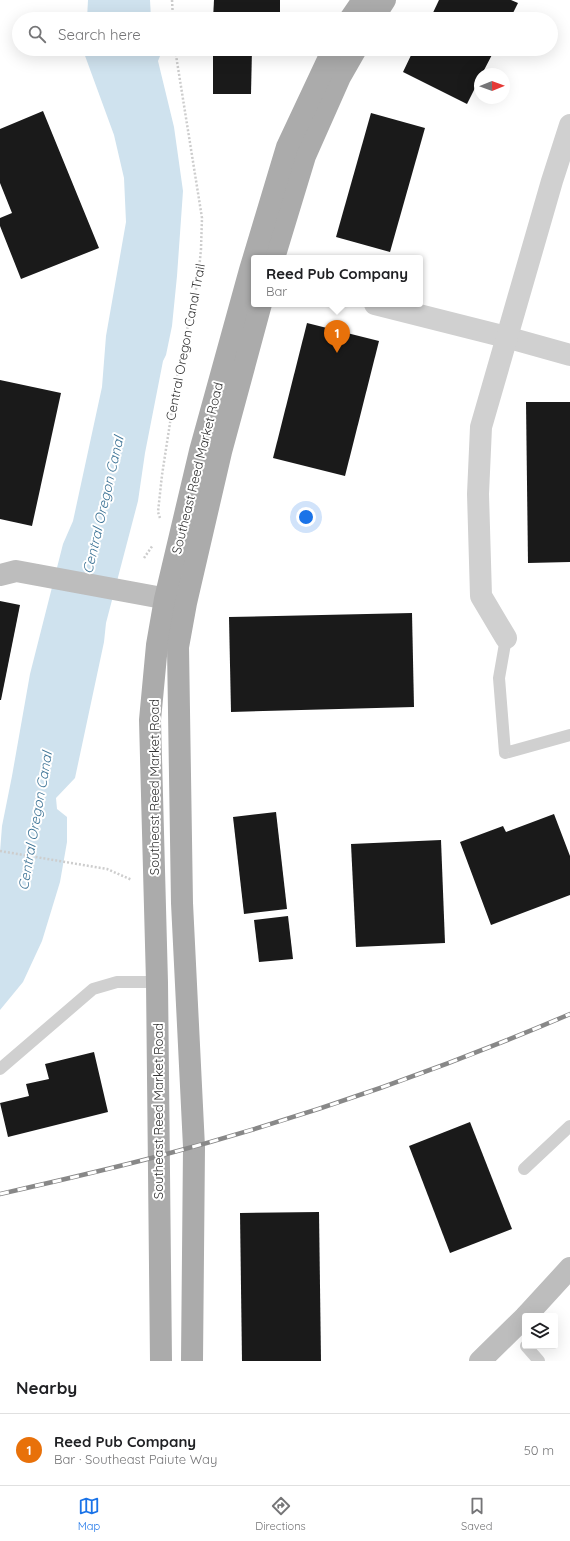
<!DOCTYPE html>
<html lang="en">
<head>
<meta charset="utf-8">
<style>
	:root { --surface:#fff; --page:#f2f2f2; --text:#202124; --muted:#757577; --line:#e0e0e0; --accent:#1a73e8 }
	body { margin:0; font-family:Quicksand,sans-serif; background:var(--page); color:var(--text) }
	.controls { position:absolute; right:12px; bottom:12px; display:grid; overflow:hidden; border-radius:4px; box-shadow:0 4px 16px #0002 }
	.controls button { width:36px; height:36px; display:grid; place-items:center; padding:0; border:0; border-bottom:1px solid var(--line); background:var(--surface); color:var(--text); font:20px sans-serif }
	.compass { position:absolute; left:474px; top:68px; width:36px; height:36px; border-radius:50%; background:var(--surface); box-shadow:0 4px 16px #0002; rotate:89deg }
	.you { position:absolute; left:306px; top:517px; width:14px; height:14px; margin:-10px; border:3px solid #fff; border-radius:50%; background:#1a73e8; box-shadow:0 0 0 6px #1a73e833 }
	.badge { display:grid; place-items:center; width:26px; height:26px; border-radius:50%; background:var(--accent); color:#fff; font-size:13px; font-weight:700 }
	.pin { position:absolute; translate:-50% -33px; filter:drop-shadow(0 1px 2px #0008) }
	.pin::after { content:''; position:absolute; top:21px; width:14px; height:12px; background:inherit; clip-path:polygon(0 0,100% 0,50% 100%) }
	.popup { position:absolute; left:251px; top:255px; width:172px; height:52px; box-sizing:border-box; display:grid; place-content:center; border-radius:4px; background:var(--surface); filter:drop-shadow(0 1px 3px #0005); font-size:13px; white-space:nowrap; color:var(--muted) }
	.popup b { font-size:15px; color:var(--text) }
	.popup::after { content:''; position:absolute; left:50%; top:100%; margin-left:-8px; border:8px solid transparent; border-top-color:var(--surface) }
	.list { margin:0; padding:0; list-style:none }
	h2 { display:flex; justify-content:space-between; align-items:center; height:52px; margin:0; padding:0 16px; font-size:17px }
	h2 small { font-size:13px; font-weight:400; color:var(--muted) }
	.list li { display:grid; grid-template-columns:26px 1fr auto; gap:12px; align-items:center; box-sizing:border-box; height:72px; padding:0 16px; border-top:1px solid var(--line) }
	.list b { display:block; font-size:15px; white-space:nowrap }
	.list p { margin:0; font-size:13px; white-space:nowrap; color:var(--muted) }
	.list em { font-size:13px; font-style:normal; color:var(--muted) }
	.icon { flex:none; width:22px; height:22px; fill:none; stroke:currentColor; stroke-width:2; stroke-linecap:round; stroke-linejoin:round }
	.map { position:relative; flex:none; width:570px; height:1361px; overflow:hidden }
	.search { position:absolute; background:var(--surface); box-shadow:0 4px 16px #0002; left:12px; right:12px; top:12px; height:44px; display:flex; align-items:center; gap:10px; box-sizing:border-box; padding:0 14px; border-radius:22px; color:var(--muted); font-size:15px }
	.sheet { height:124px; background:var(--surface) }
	nav { display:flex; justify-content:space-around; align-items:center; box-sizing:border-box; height:56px; border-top:1px solid var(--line); background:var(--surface); font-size:11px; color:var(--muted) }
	nav a { display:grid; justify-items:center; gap:2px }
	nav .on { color:var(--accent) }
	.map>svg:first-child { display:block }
</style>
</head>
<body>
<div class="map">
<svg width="570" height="1361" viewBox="0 0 570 1361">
	<rect width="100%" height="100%" fill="#fff"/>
	<g fill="#cfe2ee">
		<path d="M88,0H150L151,19H87Z"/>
		<path d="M85,49H159L160,56L158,61L174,127L183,191L177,276L172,326L166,355L163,361L145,453L138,501L106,623L104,642L75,778L56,798L57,809L67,817V842L60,882L42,941L23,982L0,1010V852L2,826L12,776L30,674L63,544L73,521L102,387L106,336L126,222L124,178L114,135L84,53Z"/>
	</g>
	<g fill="#1a1a1a">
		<path d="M214,0H280V19H213Z"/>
		<path d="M439,0H511L518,3L510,19H430Z"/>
		<path d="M213,49H252L251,94H213Z"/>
		<path d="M414,49H495L482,74H480V78L467,104L403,72Z"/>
		<path d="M43,111L99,248L21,279L0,226V218L12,213L0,183V129Z"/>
		<path d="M371,113L425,128L390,252L336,237Z"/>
		<path d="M307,323L379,341L345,476L273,458Z"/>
		<path d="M0,380L61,393L32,526L0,519Z"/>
		<path d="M526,402H570V562L528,563Z"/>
		<path d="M0,601L20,605L1,700H0Z"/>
		<path d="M412,613L414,707L231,712L229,617Z"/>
		<path d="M276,812L287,909L244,914L233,817Z"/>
		<path d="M554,814L570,856V895L491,925L460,842L503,826L506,832Z"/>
		<path d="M441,840L445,943L356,947L351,844Z"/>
		<path d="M288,916L293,959L259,962L254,920Z"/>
		<path d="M94,1052L108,1112L8,1137L0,1103L29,1096L26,1084L49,1079L45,1064Z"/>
		<path d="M470,1122L512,1229L450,1253L409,1146Z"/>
		<path d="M319,1212L321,1361H242L240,1213Z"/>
	</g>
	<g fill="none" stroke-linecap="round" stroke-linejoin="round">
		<g stroke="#cdcdcd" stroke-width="2.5" stroke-dasharray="2 2" stroke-linecap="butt">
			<path d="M172,0L173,19"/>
			<path d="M160,518L158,512L162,475L178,371L198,280L201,249L202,218L175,49"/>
			<path d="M144,558L153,545"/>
			<path d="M0,851L107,869L132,880"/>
		</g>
		<g stroke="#d0d0d0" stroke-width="12">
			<path d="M506,638L499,678L505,753L570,735"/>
			<path d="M0,1069L93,989L117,982H157"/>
			<path d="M524,1169L570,1126"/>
			<path d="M526,1346L539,1361"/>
		</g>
		<g stroke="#d0d0d0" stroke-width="22">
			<path d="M375,304L506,337L570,355"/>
			<path d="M506,638L481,596L478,494L481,427L552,181L570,125"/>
		</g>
		<g stroke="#bdbdbd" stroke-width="22">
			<path d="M0,575L16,571L184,602"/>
			<path d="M526,1316L570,1268"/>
			<path d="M480,1361L525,1317"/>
		</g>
		<g stroke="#ababab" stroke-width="22">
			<path d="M350,19L363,0"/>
			<path d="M373,19L385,0"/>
			<path d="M274,258L305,156L340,77L356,49"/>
			<path d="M161,1361L157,982L150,720L157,645L165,599L200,451L250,270L287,147L333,49"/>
			<path d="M192,1361L194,1147L182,903L178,647L186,603L221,452L261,304"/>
		</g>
		<defs>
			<path id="rail" d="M0,1194C53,1182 106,1170 159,1156C299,1119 437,1071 570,1014"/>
		</defs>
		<use href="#rail" stroke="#888" stroke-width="4.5"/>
		<use href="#rail" stroke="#fff" stroke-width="3" stroke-dasharray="9" stroke-linecap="butt"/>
	</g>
	<g text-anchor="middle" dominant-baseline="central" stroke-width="4" stroke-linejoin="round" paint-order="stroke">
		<g font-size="13" fill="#333" stroke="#fff">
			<text transform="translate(185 342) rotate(-79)">Central Oregon Canal Trail</text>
			<text transform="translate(197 468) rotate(-76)">Southeast Reed Market Road</text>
			<text transform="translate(154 787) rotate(-90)">Southeast Reed Market Road</text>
			<text transform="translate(158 1111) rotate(-90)">Southeast Reed Market Road</text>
		</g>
		<g font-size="14" font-style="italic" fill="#3f7597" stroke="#fff">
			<text transform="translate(103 505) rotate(-77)">Central Oregon Canal</text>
			<text transform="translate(35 821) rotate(-80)">Central Oregon Canal</text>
		</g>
	</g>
</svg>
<div class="controls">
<button><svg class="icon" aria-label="layers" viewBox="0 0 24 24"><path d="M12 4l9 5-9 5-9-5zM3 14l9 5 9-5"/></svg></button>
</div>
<svg class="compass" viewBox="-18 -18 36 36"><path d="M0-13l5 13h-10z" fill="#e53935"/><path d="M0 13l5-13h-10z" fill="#757577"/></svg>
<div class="you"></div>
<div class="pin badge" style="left:337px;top:353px;background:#e8710a">1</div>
<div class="popup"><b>Reed Pub Company</b>Bar</div>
<div class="search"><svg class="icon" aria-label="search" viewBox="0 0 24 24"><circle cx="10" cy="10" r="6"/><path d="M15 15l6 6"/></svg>Search here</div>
</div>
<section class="sheet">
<h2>Nearby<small></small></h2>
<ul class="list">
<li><span class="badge" style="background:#e8710a">1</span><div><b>Reed Pub Company</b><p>Bar · Southeast Paiute Way</p></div><em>50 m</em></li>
</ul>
</section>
<nav>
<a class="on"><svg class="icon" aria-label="map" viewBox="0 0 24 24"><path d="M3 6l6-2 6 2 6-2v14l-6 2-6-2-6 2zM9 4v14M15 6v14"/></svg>Map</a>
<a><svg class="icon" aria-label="directions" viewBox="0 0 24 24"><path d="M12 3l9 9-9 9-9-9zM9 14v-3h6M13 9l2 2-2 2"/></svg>Directions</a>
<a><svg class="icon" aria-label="saved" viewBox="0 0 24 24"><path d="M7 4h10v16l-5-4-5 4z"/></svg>Saved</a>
</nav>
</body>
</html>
